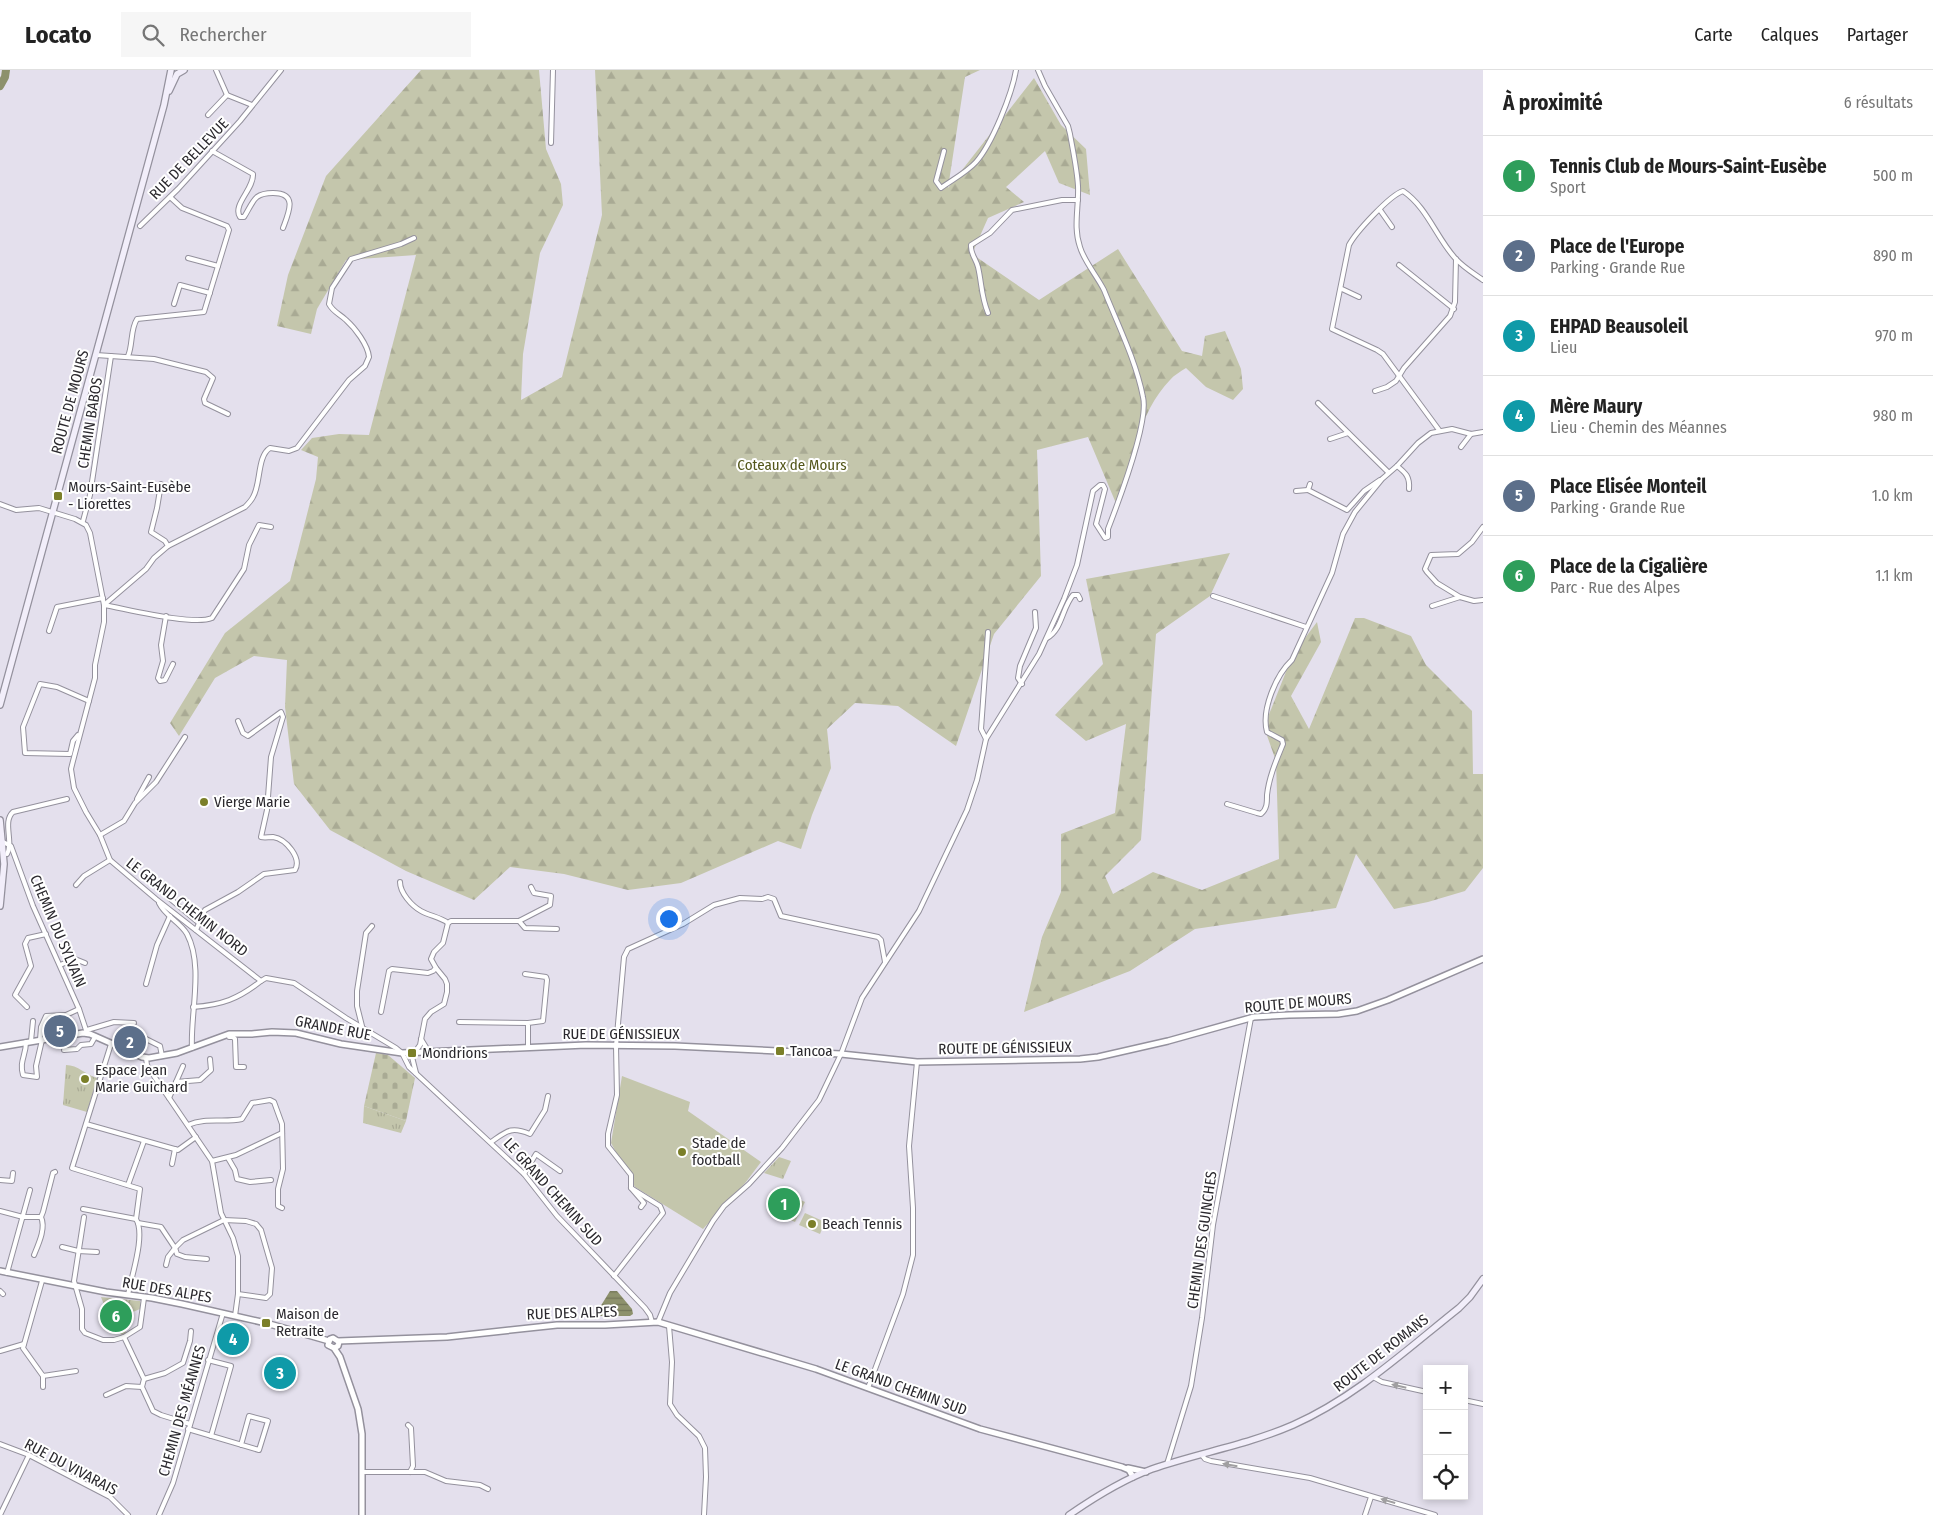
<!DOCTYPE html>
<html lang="fr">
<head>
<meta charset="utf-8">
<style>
	:root { --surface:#fff; --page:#f6f6f6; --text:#222; --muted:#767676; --line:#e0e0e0; --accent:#7b7f29 }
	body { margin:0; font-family:"Fira Sans Condensed",sans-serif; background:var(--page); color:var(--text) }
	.controls { position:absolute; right:15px; bottom:15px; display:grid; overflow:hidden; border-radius:0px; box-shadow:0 2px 8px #0003 }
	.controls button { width:45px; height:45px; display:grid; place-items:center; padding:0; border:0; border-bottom:1px solid var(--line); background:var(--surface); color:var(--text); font:25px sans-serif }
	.you { position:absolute; left:668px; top:848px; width:18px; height:18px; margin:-12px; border:4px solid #fff; border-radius:50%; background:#1a73e8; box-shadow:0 0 0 8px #1a73e833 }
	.badge { display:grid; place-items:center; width:32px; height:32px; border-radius:50%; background:var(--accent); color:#fff; font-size:16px; font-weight:700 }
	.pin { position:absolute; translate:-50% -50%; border:2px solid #fff; box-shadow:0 1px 5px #0006 }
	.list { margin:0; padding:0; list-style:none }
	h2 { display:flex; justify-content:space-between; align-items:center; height:65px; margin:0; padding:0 20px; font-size:21px }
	h2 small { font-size:16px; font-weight:400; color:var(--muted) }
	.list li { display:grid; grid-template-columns:32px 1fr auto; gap:15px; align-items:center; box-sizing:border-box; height:80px; padding:0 20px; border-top:1px solid var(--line) }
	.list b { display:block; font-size:19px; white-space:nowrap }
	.list p { margin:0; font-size:16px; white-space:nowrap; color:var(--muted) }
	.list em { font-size:16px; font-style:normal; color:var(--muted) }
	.icon { flex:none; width:28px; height:28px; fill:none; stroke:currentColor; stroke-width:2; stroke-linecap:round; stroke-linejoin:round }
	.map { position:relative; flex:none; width:1483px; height:1445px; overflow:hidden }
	header { display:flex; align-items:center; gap:30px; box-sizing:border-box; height:70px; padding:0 25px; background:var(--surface); border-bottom:1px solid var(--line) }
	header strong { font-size:24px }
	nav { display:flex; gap:28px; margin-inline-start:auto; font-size:18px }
	.search { width:350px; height:45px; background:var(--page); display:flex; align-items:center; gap:12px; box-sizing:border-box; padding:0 18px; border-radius:0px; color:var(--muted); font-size:19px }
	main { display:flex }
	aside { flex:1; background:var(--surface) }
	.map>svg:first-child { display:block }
</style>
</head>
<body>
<header>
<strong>Locato</strong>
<div class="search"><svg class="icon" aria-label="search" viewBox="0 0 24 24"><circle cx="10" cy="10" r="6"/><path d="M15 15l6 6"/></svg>Rechercher</div>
<nav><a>Carte</a><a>Calques</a><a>Partager</a></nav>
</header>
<main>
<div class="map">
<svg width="1483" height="1445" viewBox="0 0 1483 1445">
	<defs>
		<pattern id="forest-firs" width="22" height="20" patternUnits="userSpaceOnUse" patternTransform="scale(1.25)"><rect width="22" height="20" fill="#c4c6ac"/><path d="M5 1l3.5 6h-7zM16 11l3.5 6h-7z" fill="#a9aa94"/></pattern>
		<pattern id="cemetery-stones" width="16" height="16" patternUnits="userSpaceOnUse" patternTransform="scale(1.25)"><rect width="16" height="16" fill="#c4c6ac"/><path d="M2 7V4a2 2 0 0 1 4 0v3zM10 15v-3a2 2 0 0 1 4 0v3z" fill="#a9aa94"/></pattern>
		<pattern id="park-tufts" width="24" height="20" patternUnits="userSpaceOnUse" patternTransform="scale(1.25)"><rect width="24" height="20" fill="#c4c6ac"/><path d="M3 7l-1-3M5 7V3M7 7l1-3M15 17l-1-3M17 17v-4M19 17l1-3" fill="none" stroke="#a9aa94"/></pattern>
		<pattern id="water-rules" width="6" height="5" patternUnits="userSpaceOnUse" patternTransform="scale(1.25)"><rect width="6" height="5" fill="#8d916c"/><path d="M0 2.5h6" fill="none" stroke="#737659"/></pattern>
	</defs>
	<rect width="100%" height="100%" fill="#e4e0ed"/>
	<g fill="#c4c6ac">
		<path d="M622,1006L690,1032L688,1041L761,1092L746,1112L703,1159L635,1117L611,1073Z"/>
		<path d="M784,1122L805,1132L795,1152L774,1142Z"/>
		<path d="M805,1143L825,1152L820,1164L799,1155Z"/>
	</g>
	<g fill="url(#forest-firs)">
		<path d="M421,0H539L546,79L561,114L563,135L540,183L523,284L521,330L562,307L602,145L595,0H980L965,7L948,118L1034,8L1061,55L1086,79L1090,125L1059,113L1045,81L1006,117L1024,132L988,148L972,184L1039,230L1118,179L1182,281L1202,286L1205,266L1225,261L1241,299L1243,319L1233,330L1206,317L1186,298C1180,302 1174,305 1170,310C1139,342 1129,396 1118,438L1088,367L1037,380L1041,506L994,564L956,676L898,636L855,633L827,659L831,698L812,745L801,779L778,771L681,813L628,820L564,804L510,797L474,830L406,801L330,760L294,714L285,637L287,590L254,586L215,608L179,666L170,653L225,563L290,511L316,409L318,387L301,380L312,368L339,364L369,365L416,185L346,190L317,239L311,264L277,256L288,205L326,106Z"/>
		<path d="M1230,483L1210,526L1156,564L1141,770L1105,806L1113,824L1153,802L1202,820L1279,789L1276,691L1264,657L1293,584L1317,552L1321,572L1291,626L1309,659L1355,548H1364L1411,566L1426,595L1472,641L1473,704H1483V798L1465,821L1428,832L1394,839L1356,784L1336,838L1195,859L1130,901L1024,942L1042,867L1061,822V764L1115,743L1126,654L1086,671L1055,645L1103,594L1086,509Z"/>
	</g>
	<path fill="url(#cemetery-stones)" d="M376,983L388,985L415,1008L406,1051L364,1036Z"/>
	<g fill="url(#park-tufts)">
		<path d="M66,995C78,995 86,1005 97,1008L87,1042L63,1035Z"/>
		<path d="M364,1036L406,1051L401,1063L363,1053Z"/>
		<path d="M779,1087L791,1091L783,1109L764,1103Z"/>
		<path d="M101,1227L140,1231L141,1234L140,1239L121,1247L126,1263L121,1265L115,1249L108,1245Z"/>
	</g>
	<path fill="url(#water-rules)" d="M610,1221H617L632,1239L633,1244L630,1246H601L597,1242Z"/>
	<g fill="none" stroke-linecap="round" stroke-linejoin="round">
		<path stroke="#8d916c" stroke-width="8" d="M0,16L5,7L6,0"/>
		<defs>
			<g id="minor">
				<path d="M216,0L227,25L252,35"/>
				<path d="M208,45L227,25"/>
				<path d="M551,73L553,0"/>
				<path d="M212,81L253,104C254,119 232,135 240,147H244C248,141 252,131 257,127C261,124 268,123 273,123C298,123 289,142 283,158"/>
				<path d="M944,81L936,111L941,118C952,110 967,102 976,92C992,74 1012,24 1016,0"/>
				<path d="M1380,140L1392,157"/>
				<path d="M140,156L178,119L240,51L281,0"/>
				<path d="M188,188L218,196"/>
				<path d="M1399,195L1454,239"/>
				<path d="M1342,219L1359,227"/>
				<path d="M174,234L180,215L210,223"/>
				<path d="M988,243C981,226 982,214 978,197C976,189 970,183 971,175L990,163L1012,140L1062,130H1078"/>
				<path d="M96,285L154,289L206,302L213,308L204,329L205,333L228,344"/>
				<path d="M128,286C133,275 130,260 137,249L204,242L229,160L227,156L182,138L170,127"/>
				<path d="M1375,321L1387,317L1396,311L1404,298L1450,246L1455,232L1456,189"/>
				<path d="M1318,333L1388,402"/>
				<path d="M1439,360L1383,284L1377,280L1332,259L1349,175C1356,162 1390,125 1403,121C1427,137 1436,167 1455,188C1463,197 1473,203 1483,210"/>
				<path d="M1330,369L1348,363"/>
				<path d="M1461,377L1471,364"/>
				<path d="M1397,396C1406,403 1410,407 1409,419"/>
				<path d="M161,414L157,438L151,462L165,471L168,476"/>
				<path d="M1310,414L1308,420L1347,440L1364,421L1380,410"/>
				<path d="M1296,421L1308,420"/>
				<path d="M0,434L16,440L39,438L75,449L86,455L90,463L104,535V552L95,595V608L73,691L71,699L74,718L86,742L100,765L110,790L156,829L261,911L266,908L294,913L346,948L396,978L402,983L409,997L524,1104L557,1146L645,1238L650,1245L652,1252"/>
				<path d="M83,451L90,425L111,286"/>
				<path d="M1213,526L1306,557"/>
				<path d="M1460,527L1437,513L1427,502L1425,499L1431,485L1458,484L1472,472L1483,457"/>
				<path d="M104,535L146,499L154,488L168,476L245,437C248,434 251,431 253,427C261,414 257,386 270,378L289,381L297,378L349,310L365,296L369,287C368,275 355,258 346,250C340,244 333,242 329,234L332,218L351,189L401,174L414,168"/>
				<path d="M104,535C127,539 193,556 212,548L244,499L249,475L259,455L271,457"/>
				<path d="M1432,536L1460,527L1474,531L1483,530"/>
				<path d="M166,546L161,575L163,591L158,608L160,611L165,610L173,594"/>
				<path d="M49,561L57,537L103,528"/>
				<path d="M1047,568C1062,560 1062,538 1073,525H1078L1080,529"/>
				<path d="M1022,614L1018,608L1020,596L1036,558L1035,542"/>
				<path d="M78,665L73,671L70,684L25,683L23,657L40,614L57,617L89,631"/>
				<path d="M986,669L981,659L988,562"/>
				<path d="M137,729L149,707"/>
				<path d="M1227,734L1257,743L1261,744C1267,739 1267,733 1267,725C1269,707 1276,691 1283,674L1282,670L1267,662C1261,640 1276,605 1292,590L1332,503L1343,464L1355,442L1382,409L1397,396L1418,373L1431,363L1452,359L1471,364L1483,362"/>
				<path d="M100,765L124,751L135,733L156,712L185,667"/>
				<path d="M3,772L11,776L33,836L79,939L87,963"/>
				<path d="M7,784C14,772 2,752 13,742L67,729"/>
				<path d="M400,812C400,823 412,836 421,841C430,846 440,847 448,853"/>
				<path d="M76,815L84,806L110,790"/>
				<path d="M161,821L199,853"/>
				<path d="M159,833C165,846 180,852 187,864C204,896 190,944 192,978"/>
				<path d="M519,851L525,858L557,859"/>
				<path d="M196,860L205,840L238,822L264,804L295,800C302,788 286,769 273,767C268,767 265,768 261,767L267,740L271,687L283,647L281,642L248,666L243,663L238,651"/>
				<path d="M60,895L75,889L85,893"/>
				<path d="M525,904L546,907L547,910L543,951L528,953V977"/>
				<path d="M146,914L157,875L170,846"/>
				<path d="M27,937L15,925L31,896L25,874L28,868L46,864"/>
				<path d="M193,937C222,935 238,929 261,911"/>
				<path d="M381,942L389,901L392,899L428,903L433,901L436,898"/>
				<path d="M459,952L528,953"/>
				<path d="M362,956L357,936V921L366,863L372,856"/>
				<path d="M87,960L114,952L134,953"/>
				<path d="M68,965L66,945L79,939"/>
				<path d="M229,967H233L235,969L236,997H244"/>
				<path d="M146,969L160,976L162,986"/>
				<path d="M421,969L429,982"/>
				<path d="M40,970L41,957L46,946L66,945"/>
				<path d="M31,971L33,951"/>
				<path d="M26,972C26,986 19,991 23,1005L37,1007L36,996L42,970"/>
				<path d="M111,974L72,1098L140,1119L136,1149C146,1165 131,1207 128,1225"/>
				<path d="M64,980L77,979L81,975L91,974L95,967"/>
				<path d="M415,982L420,975L425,949L431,942L444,934L447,922V914L445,909L436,898L431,889L434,882L443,873L448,853L451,851H519L550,835L551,826L534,823L531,817"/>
				<path d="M411,983L416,1003"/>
				<path d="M146,988L147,995L154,1006L212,1091L221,1143L233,1168L238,1186V1224L235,1246"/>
				<path d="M176,1012L183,996"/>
				<path d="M169,1028L176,1012L200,1010L211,1000L210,989"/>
				<path d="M86,1054L178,1080L196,1067"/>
				<path d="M188,1055C206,1047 224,1053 242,1049L252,1033L270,1030L274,1032L282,1054L283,1099L278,1119V1136L282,1138"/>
				<path d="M491,1072C507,1061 511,1056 530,1064L545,1040L548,1026"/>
				<path d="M228,1088L235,1100L237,1109L250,1112L271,1110"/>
				<path d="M212,1091L236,1085L282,1063"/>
				<path d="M172,1094L175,1079"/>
				<path d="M524,1104L536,1084L560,1101"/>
				<path d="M0,1110L12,1111L13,1103"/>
				<path d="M128,1115L144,1071"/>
				<path d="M631,1118L644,1133L641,1137"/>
				<path d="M83,1139L136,1149"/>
				<path d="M0,1141L23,1147H41L43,1142L53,1103L55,1102"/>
				<path d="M84,1147L74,1211L82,1239V1259L85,1263L103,1270H114L124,1267L144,1309L142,1317L153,1341L161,1345L190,1354"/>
				<path d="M138,1153L161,1157L175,1178L183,1170L224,1150L246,1151L256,1154L261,1160L272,1198L270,1224L266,1228L238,1224"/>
				<path d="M62,1177L78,1181L97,1182"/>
				<path d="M34,1185C39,1173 46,1158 41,1147"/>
				<path d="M166,1195L168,1187L175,1178L177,1184L185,1187L207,1189"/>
				<path d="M7,1203L30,1120"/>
				<path d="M614,1206L663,1143L660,1136L631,1118V1105L608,1076V1064L617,1025L616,976L624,887L628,879L683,854L714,835L740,828L762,829L768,827L774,829L781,846L878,867L881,870L885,892"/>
				<path d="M42,1211L23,1278L43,1306L76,1301"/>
				<path d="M0,1221L3,1224"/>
				<path d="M658,1252L670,1223L713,1151L724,1136L749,1114L782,1078L819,1030L841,984L862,928L919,841L967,740L977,710L986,669L1039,584L1064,529L1077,495L1093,421L1100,415H1103L1105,419L1096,454L1105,468L1108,467V459C1118,433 1149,351 1143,327C1136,291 1118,255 1104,220C1097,206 1084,191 1080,177C1073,157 1079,137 1078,116C1077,99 1073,81 1070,64L1068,56L1045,16L1038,0"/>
				<path d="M669,1256L672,1292L670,1334L677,1345L699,1366L705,1378L706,1407L704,1445"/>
				<path d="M124,1267L140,1257L144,1228"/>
				<path d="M0,1281L24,1274"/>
				<path d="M208,1290L231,1296L211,1366"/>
				<path d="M1373,1307L1382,1312L1427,1322"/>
				<path d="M144,1309L165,1303L183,1293L190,1271L191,1261"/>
				<path d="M43,1317V1306"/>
				<path d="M868,1318L903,1224L913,1185V1138L909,1076L917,992"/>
				<path d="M106,1325L126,1316L142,1317"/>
				<path d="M1464,1330L1483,1334"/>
				<path d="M408,1355L411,1358L413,1396L410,1402"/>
				<path d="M188,1359L259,1380L268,1351L249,1346L241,1375"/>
				<path d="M0,1374L29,1385L110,1427L128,1445"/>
				<path d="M1201,1384L1205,1389L1211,1391L1310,1408L1435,1445"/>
				<path d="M1167,1394L1191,1316L1202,1248L1213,1155L1251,948"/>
				<path d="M362,1402H425L446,1411L480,1415L488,1419"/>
				<path d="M0,1445L29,1385"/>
				<path d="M159,1445L173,1413L223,1243"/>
				<path d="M1365,1445L1371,1427"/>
			</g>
			<g id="tertiary">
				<path d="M0,977L83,963L90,964L142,987L149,988L177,983L229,964H252L272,962L296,963L341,974L402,983L586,975L675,976L841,984L917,992L1080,989L1098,987L1168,971L1254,947L1289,945L1338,944L1357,941L1388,930L1483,889"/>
				<path d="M0,1201L106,1222L152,1228L182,1234L266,1253L329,1271"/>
				<path d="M338,1271L447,1267L557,1255H605L658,1252L816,1299L980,1359L1122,1397L1129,1400L1133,1407"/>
				<path d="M334,1278L338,1276L339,1272L333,1268L330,1269L328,1275L334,1278L340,1287L358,1339L362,1364V1445"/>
				<path d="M1128,1398L1146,1402"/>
			</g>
			<g id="secondary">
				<path d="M169,21L177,4L184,0"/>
				<path d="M0,635L164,35L171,0"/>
				<path d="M0,750L4,794L0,836"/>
				<path d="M1069,1445C1095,1427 1122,1410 1152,1399C1198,1383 1247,1375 1293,1355C1356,1327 1406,1280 1459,1238L1470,1227L1483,1209"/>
			</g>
		</defs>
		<use href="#minor" stroke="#94919d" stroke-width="6"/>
		<use href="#tertiary" stroke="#94919d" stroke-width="8"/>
		<use href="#secondary" stroke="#94919d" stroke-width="8"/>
		<use href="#minor" stroke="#fff" stroke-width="4"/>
		<use href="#tertiary" stroke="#fff" stroke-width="5"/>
		<use href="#secondary" stroke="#f2eefa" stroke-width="5.5"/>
	</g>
	<defs><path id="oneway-solid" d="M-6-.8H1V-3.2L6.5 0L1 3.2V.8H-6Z" transform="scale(1.25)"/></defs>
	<g fill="#a09fa1">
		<use href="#oneway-solid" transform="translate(1399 1316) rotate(-167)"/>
		<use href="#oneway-solid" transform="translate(1230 1395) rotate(-170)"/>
		<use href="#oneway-solid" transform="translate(1388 1431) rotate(-164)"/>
	</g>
	<g fill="#7b7f29" stroke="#fff" stroke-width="2">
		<rect x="53" y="421" width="10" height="10" rx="2.5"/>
		<circle cx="204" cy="732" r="5"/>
		<rect x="775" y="976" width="10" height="10" rx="2.5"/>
		<rect x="407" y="978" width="10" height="10" rx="2.5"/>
		<circle cx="85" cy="1009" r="5"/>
		<circle cx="682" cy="1082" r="5"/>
		<circle cx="812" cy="1154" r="5"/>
		<rect x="261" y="1248" width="10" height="10" rx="2.5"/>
	</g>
	<g text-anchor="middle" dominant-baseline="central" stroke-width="4" stroke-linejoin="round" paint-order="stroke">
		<g font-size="15" fill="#2b292e" stroke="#fff">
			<text transform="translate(189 89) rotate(-46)">RUE DE BELLEVUE</text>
			<text transform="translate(70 332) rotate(-75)">ROUTE DE MOURS</text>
			<text transform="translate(90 353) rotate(-81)">CHEMIN BABOS</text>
			<text transform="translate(187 837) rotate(38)">LE GRAND CHEMIN NORD</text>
			<text transform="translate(58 861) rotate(67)">CHEMIN DU SYLVAIN</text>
			<text transform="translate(1298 933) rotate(-5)">ROUTE DE MOURS</text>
			<text transform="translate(333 958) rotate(11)">GRANDE RUE</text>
			<text x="621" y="964">RUE DE GÉNISSIEUX</text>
			<text transform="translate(1005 978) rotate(-1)">ROUTE DE GÉNISSIEUX</text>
			<text transform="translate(553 1122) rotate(48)">LE GRAND CHEMIN SUD</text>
			<text transform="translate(1202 1170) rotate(-82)">CHEMIN DES GUINCHES</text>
			<text transform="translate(167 1220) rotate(10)">RUE DES ALPES</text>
			<text transform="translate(572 1243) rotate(-2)">RUE DES ALPES</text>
			<text transform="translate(1381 1283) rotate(-38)">ROUTE DE ROMANS</text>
			<text transform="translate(901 1317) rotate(20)">LE GRAND CHEMIN SUD</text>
			<text transform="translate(182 1341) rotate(-74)">CHEMIN DES MÉANNES</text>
			<text transform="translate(71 1397) rotate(28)">RUE DU VIVARAIS</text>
		</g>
		<g font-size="15" fill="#54571b" stroke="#fff">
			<text x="792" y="395">Coteaux de Mours</text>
		</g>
		<g font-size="15" fill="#2b292e" stroke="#fff" text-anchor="start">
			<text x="68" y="417">Mours-Saint-Eusèbe<tspan x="68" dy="17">- Liorettes</tspan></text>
			<text x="214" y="732">Vierge Marie</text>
			<text x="790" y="981">Tancoa</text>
			<text x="422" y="983">Mondrions</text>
			<text x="95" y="1000">Espace Jean<tspan x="95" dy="17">Marie Guichard</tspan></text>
			<text x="692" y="1073">Stade de<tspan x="692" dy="17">football</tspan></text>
			<text x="822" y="1154">Beach Tennis</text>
			<text x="276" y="1244">Maison de<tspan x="276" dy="17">Retraite</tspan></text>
		</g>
	</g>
</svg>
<div class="controls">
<button>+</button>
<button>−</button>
<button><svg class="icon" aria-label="locate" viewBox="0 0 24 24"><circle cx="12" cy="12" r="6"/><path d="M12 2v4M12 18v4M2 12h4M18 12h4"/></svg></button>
</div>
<div class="you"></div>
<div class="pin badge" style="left:784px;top:1134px;background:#2e9e5b">1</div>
<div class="pin badge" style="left:130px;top:972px;background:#5c6f8a">2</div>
<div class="pin badge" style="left:280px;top:1303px;background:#0f9aa8">3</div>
<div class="pin badge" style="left:233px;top:1269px;background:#0f9aa8">4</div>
<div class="pin badge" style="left:60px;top:961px;background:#5c6f8a">5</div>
<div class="pin badge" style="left:116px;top:1246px;background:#2e9e5b">6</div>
</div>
<aside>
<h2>À proximité<small>6 résultats</small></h2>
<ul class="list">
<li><span class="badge" style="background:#2e9e5b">1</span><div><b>Tennis Club de Mours-Saint-Eusèbe</b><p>Sport</p></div><em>500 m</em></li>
<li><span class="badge" style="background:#5c6f8a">2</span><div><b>Place de l'Europe</b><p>Parking · Grande Rue</p></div><em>890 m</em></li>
<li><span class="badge" style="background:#0f9aa8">3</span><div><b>EHPAD Beausoleil</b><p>Lieu</p></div><em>970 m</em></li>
<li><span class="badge" style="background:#0f9aa8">4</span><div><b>Mère Maury</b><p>Lieu · Chemin des Méannes</p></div><em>980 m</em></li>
<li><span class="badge" style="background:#5c6f8a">5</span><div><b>Place Elisée Monteil</b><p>Parking · Grande Rue</p></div><em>1.0 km</em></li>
<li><span class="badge" style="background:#2e9e5b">6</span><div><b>Place de la Cigalière</b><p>Parc · Rue des Alpes</p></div><em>1.1 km</em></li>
</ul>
</aside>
</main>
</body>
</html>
